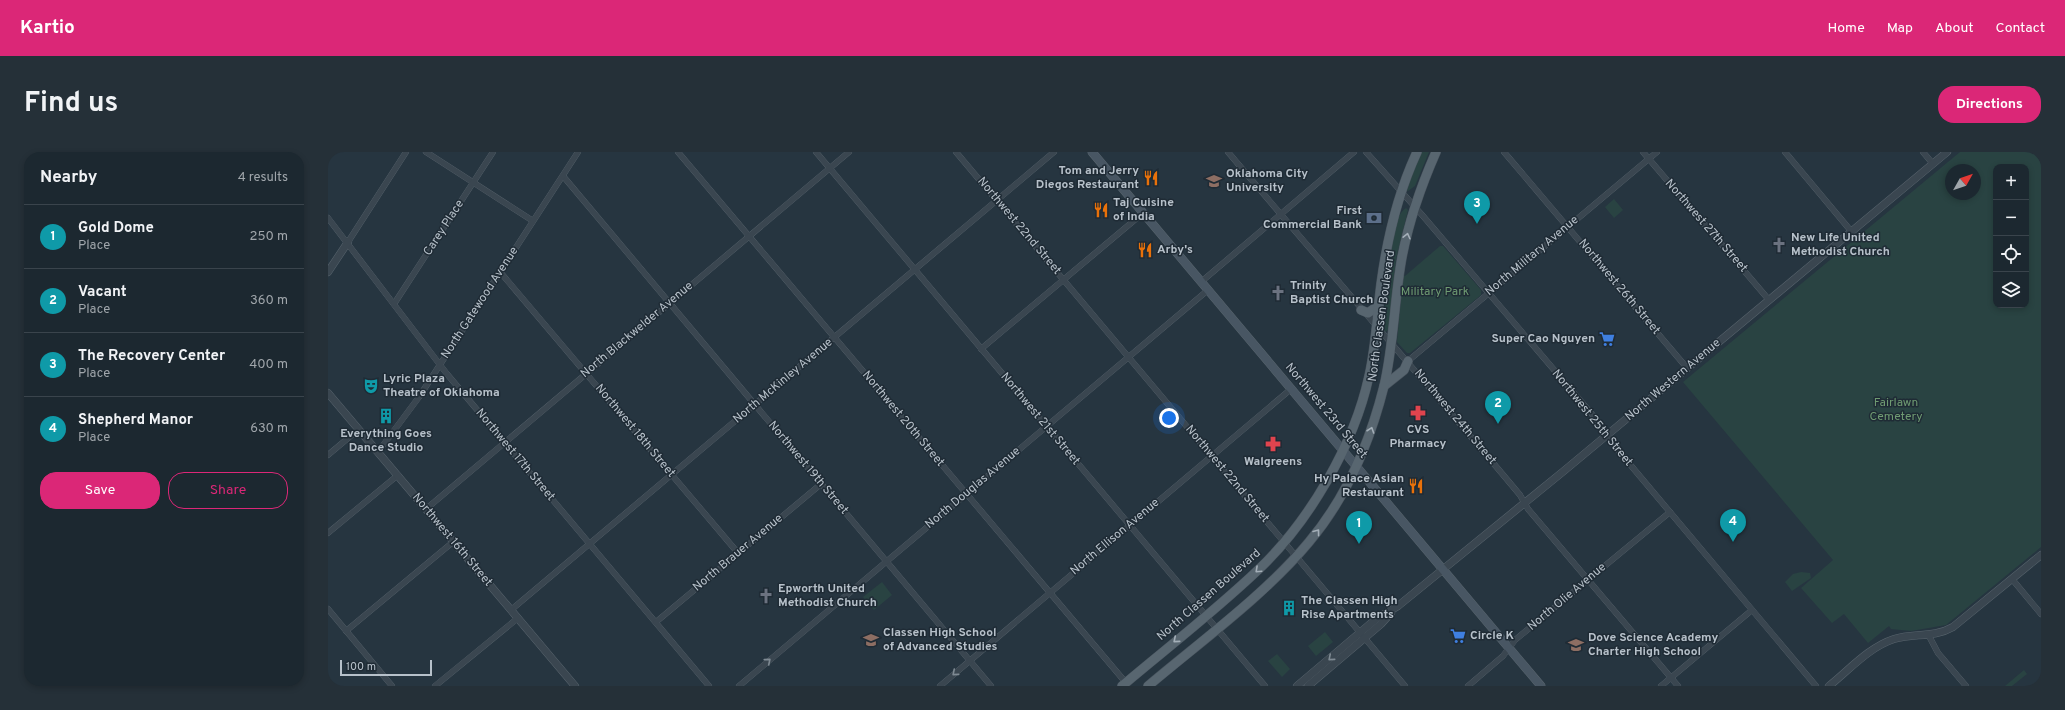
<!DOCTYPE html>
<html lang="en">
<head>
<meta charset="utf-8">
<style>
	:root { --surface:#1c2830; --page:#253038; --text:#f1f3f6; --muted:#a0a6ab; --line:#3a444c; --accent:#db2777 }
	body { margin:0; font-family:Overpass,sans-serif; background:var(--page); color:var(--text) }
	.controls { position:absolute; right:12px; top:12px; display:grid; overflow:hidden; border-radius:8px; box-shadow:0 2px 6px #0003 }
	.controls button { width:36px; height:36px; display:grid; place-items:center; padding:0; border:0; border-bottom:1px solid var(--line); background:var(--surface); color:var(--text); font:20px sans-serif }
	.compass { position:absolute; left:1617px; top:12px; width:36px; height:36px; border-radius:50%; background:var(--surface); box-shadow:0 2px 6px #0003; rotate:50deg }
	.scale { position:absolute; left:12px; bottom:10px; width:92px; box-sizing:border-box; padding-left:4px; border:2px solid #b7c1ca; border-top:0; font-size:11px; line-height:14px; white-space:nowrap; color:#b7c1ca; -webkit-text-stroke:3px #1f2b35; paint-order:stroke }
	.you { position:absolute; left:841px; top:266px; width:14px; height:14px; margin:-10px; border:3px solid #fff; border-radius:50%; background:#1a73e8; box-shadow:0 0 0 6px #1a73e833 }
	.badge { display:grid; place-items:center; width:26px; height:26px; border-radius:50%; background:var(--accent); color:#fff; font-size:13px; font-weight:700 }
	.pin { position:absolute; translate:-50% -33px; filter:drop-shadow(0 1px 2px #0008) }
	.pin::after { content:''; position:absolute; top:21px; width:14px; height:12px; background:inherit; clip-path:polygon(0 0,100% 0,50% 100%) }
	.list { margin:0; padding:0; list-style:none }
	h2 { display:flex; justify-content:space-between; align-items:center; height:52px; margin:0; padding:0 16px; font-size:17px }
	h2 small { font-size:13px; font-weight:400; color:var(--muted) }
	.list li { display:grid; grid-template-columns:26px 1fr auto; gap:12px; align-items:center; box-sizing:border-box; height:64px; padding:0 16px; border-top:1px solid var(--line) }
	.list b { display:block; font-size:15px; white-space:nowrap }
	.list p { margin:0; font-size:13px; white-space:nowrap; color:var(--muted) }
	.list em { font-size:13px; font-style:normal; color:var(--muted) }
	.actions { display:flex; gap:8px; padding:12px 16px }
	.actions a { flex:1; padding:9px 0; border:1px solid var(--accent); border-radius:16px; text-align:center; font-size:14px; color:var(--accent) }
	.actions .main { background:var(--accent); color:#fff }
	.icon { flex:none; width:22px; height:22px; fill:none; stroke:currentColor; stroke-width:2; stroke-linecap:round; stroke-linejoin:round }
	.map { position:relative; flex:none; width:1713px; height:534px; overflow:hidden; border-radius:16px }
	header { display:flex; align-items:center; gap:24px; box-sizing:border-box; height:56px; padding:0 20px; background:var(--accent); color:#fff }
	header strong { font-size:19px }
	nav { display:flex; gap:22px; margin-inline-start:auto; font-size:14px }
	.intro { display:flex; align-items:center; justify-content:space-between; box-sizing:border-box; height:96px; padding:0 24px }
	h1 { margin:0; font-size:28px }
	.button { padding:10px 18px; border-radius:16px; background:var(--accent); color:#fff; font-size:14px; font-weight:700 }
	main { display:flex; gap:24px; padding:0 24px }
	aside { flex:1; background:var(--surface); border-radius:16px; box-shadow:0 2px 6px #0003 }
	.map>svg:first-child { display:block }
</style>
</head>
<body>
<header>
<strong>Kartio</strong>
<nav><a>Home</a><a>Map</a><a>About</a><a>Contact</a></nav>
</header>
<div class="intro"><h1>Find us</h1><a class="button">Directions</a></div>
<main>
<aside>
<h2>Nearby<small>4 results</small></h2>
<ul class="list">
<li><span class="badge" style="background:#0f9aa8">1</span><div><b>Gold Dome</b><p>Place</p></div><em>250 m</em></li>
<li><span class="badge" style="background:#0f9aa8">2</span><div><b>Vacant</b><p>Place</p></div><em>360 m</em></li>
<li><span class="badge" style="background:#0f9aa8">3</span><div><b>The Recovery Center</b><p>Place</p></div><em>400 m</em></li>
<li><span class="badge" style="background:#0f9aa8">4</span><div><b>Shepherd Manor</b><p>Place</p></div><em>630 m</em></li>
</ul>
<div class="actions"><a class="main">Save</a><a>Share</a></div>
</aside>
<div class="map">
<svg width="1713" height="534" viewBox="0 0 1713 534">
	<rect width="100%" height="100%" fill="#263540"/>
	<g fill="#294342" fill-rule="evenodd">
		<path d="M1093,0H1101L1087,34L1080,39L1078,38Z"/>
		<path d="M1632,0H1713V395L1618,473L1583,479L1563,477L1561,474L1540,491L1516,462L1504,471L1473,436L1505,408L1355,230ZM1668,15H1698V153H1668ZM1623,18H1647V42H1623Z"/>
		<path d="M1286,47L1295,58L1286,66L1277,55Z"/>
		<path d="M1078,56L1080,58L1068,107L1061,177L1056,181C1058,156 1057,69 1078,56Z"/>
		<path d="M1112,94H1115L1153,138V143L1082,201H1079L1069,190L1075,123L1077,124Z"/>
		<path d="M1473,420L1482,421L1483,426L1464,439L1457,430L1465,422Z"/>
		<path d="M554,430L564,443L546,458L535,445Z"/>
		<path d="M997,480L1005,490L988,504L980,494Z"/>
		<path d="M949,502L962,517L954,525L940,509Z"/>
		<path d="M1696,518L1699,522L1684,534H1677Z"/>
	</g>
	<g fill="none" stroke-linecap="round" stroke-linejoin="round">
		<defs>
			<g id="minor">
				<path d="M98,0L205,69"/>
				<path d="M350,0L799,532"/>
				<path d="M488,0L937,534"/>
				<path d="M628,0L1077,534"/>
				<path d="M900,0C997,115 1096,228 1192,343L1200,357L1350,534"/>
				<path d="M1038,0L1095,64L1268,267L1284,291L1488,534"/>
				<path d="M1176,0L1359,216"/>
				<path d="M1315,0L1441,148"/>
				<path d="M1457,0L1523,79"/>
				<path d="M1595,0L1605,12"/>
				<path d="M235,24L663,534"/>
				<path d="M0,66L119,222L381,534"/>
				<path d="M20,90L78,0"/>
				<path d="M173,121L410,401"/>
				<path d="M873,130L1026,0"/>
				<path d="M66,152L165,0"/>
				<path d="M653,197L815,61"/>
				<path d="M1080,209L1329,0"/>
				<path d="M50,300L91,245L250,0"/>
				<path d="M0,303L31,277"/>
				<path d="M98,357L521,0"/>
				<path d="M0,381L70,323"/>
				<path d="M1684,427L1713,462"/>
				<path d="M0,457L64,534"/>
				<path d="M183,458L726,0"/>
				<path d="M328,470L493,332"/>
				<path d="M18,479L125,390"/>
				<path d="M1601,484L1610,501L1638,534"/>
				<path d="M107,534L190,466"/>
				<path d="M411,534L880,138"/>
				<path d="M612,534L963,237"/>
				<path d="M1140,534L1175,504L1187,488L1342,360"/>
				<path d="M1333,534L1424,458"/>
			</g>
			<g id="tertiary">
				<path d="M0,120L20,90"/>
				<path d="M0,241L247,534"/>
				<path d="M969,534L1048,467L1070,454L1237,318L1619,0"/>
				<path d="M980,534L1053,472L1063,461"/>
				<path d="M1501,534C1521,518 1541,495 1566,487C1586,481 1606,486 1625,475L1713,403"/>
			</g>
			<path id="secondary" d="M764,0L1213,534"/>
			<g id="primary">
				<path d="M1033,158L1040,161L1051,153"/>
				<path d="M1056,234L1076,218L1080,209"/>
				<path d="M794,534C839,496 887,459 930,418C981,370 1026,293 1041,224C1048,194 1049,163 1053,132C1059,87 1070,41 1089,0"/>
				<path d="M820,534C872,490 938,442 981,390C1018,346 1042,290 1056,234C1066,192 1066,148 1074,105C1081,69 1093,34 1108,0"/>
			</g>
		</defs>
		<use href="#minor" stroke="#58646d" stroke-width="6"/>
		<use href="#tertiary" stroke="#58646d" stroke-width="8"/>
		<use href="#secondary" stroke="#58646d" stroke-width="9"/>
		<use href="#primary" stroke="#47525c" stroke-width="10"/>
		<use href="#minor" stroke="#3a4650" stroke-width="5.5"/>
		<use href="#tertiary" stroke="#3a4650" stroke-width="7"/>
		<use href="#secondary" stroke="#485663" stroke-width="8"/>
		<use href="#primary" stroke="#586670" stroke-width="9"/>
	</g>
	<defs><path id="oneway-chevron" d="M-2-3.5L2.5 0L-2 3.5" fill="none" stroke-width="1.6" stroke-linecap="round" stroke-linejoin="round"/></defs>
	<g stroke="#a4afb8">
		<use href="#oneway-chevron" transform="translate(1079 84) rotate(-77)"/>
		<use href="#oneway-chevron" transform="translate(1043 278) rotate(-71)"/>
		<use href="#oneway-chevron" transform="translate(989 380) rotate(-53)"/>
		<use href="#oneway-chevron" transform="translate(930 418) rotate(137)"/>
		<use href="#oneway-chevron" transform="translate(848 488) rotate(140)"/>
	</g>
	<g stroke="#7f8a93">
		<use href="#oneway-chevron" transform="translate(1003 506) rotate(140)"/>
		<use href="#oneway-chevron" transform="translate(440 509) rotate(-40)"/>
		<use href="#oneway-chevron" transform="translate(627 521) rotate(140)"/>
	</g>
	<defs>
		<symbol id="restaurant-bare" viewBox="-9 -9 18 18"><path d="M-5-6h1v4h1v-4h1v4h1v-4h1v5L-1.5 .5V6h-2V.5L-5-1ZM5-6V6H3V1.5H1.5Q1.5-4 5-6Z" fill="#e8710a" stroke="#1f2b35" stroke-width="2.5" paint-order="stroke"/></symbol>
		<symbol id="university-bare" viewBox="-9 -9 18 18"><path d="M0-5L7-2L0 1L-7-2ZM-4 1L0 2.5L4 1V4Q0 6-4 4Z" fill="#8d6e63" stroke="#1f2b35" stroke-width="2.5" paint-order="stroke"/></symbol>
		<symbol id="bank-bare" viewBox="-9 -9 18 18"><path d="M-6-4H6V4H-6ZM0-2.3a2.3 2.3 0 1 0 0 4.6a2.3 2.3 0 1 0 0-4.6Z" fill="#5c6f8a" stroke="#1f2b35" stroke-width="2.5" paint-order="stroke"/></symbol>
		<symbol id="church-bare" viewBox="-9 -9 18 18"><path d="M-1.2-6h2.4v3.5h3.3v2.4h-3.3V6h-2.4V-.1h-3.3v-2.4h3.3Z" fill="#6b7280" stroke="#1f2b35" stroke-width="2.5" paint-order="stroke"/></symbol>
		<symbol id="supermarket-bare" viewBox="-9 -9 18 18"><path d="M-6-5.5h2.5l.6 2H6L4.5 2H-2.5L-4.4-4H-6ZM-1.5 3.2a1.3 1.3 0 1 0 .1 0ZM3 3.2a1.3 1.3 0 1 0 .1 0Z" fill="#3f7fe0" stroke="#1f2b35" stroke-width="2.5" paint-order="stroke"/></symbol>
		<symbol id="theatre-bare" viewBox="-9 -9 18 18"><path d="M-5-5.5Q0-4 5-5.5V0Q5 5 0 6Q-5 5-5 0ZM-3.3-2.5H-1v1.5H-3.3ZM1-2.5H3.3v1.5H1ZM-2.8 1Q0 5.5 2.8 1Z" fill="#0f9aa8" stroke="#1f2b35" stroke-width="2.5" paint-order="stroke"/></symbol>
		<symbol id="pharmacy-bare" viewBox="-9 -9 18 18"><path d="M-2-6h4v4h4v4h-4v4h-4v-4h-4v-4h4Z" fill="#e0444e" stroke="#1f2b35" stroke-width="2.5" paint-order="stroke"/></symbol>
		<symbol id="building-bare" viewBox="-9 -9 18 18"><path d="M-4-6H4V6H1V3H-1V6H-4ZM-2.5-4.3h1.7v1.8h-1.7ZM.8-4.3h1.7v1.8H.8ZM-2.5-1h1.7V.8h-1.7ZM.8-1h1.7V.8H.8Z" fill="#0f9aa8" stroke="#1f2b35" stroke-width="2.5" paint-order="stroke"/></symbol>
		<symbol id="school-bare" viewBox="-9 -9 18 18"><path d="M0-5L7-2L0 1L-7-2ZM-4 1L0 2.5L4 1V4Q0 6-4 4Z" fill="#8d6e63" stroke="#1f2b35" stroke-width="2.5" paint-order="stroke"/></symbol>
	</defs>
	<g fill-rule="evenodd">
		<use href="#restaurant-bare" x="812" y="15" width="22" height="22"/>
		<use href="#university-bare" x="875" y="18" width="22" height="22"/>
		<use href="#restaurant-bare" x="762" y="47" width="22" height="22"/>
		<use href="#bank-bare" x="1035" y="55" width="22" height="22"/>
		<use href="#church-bare" x="1440" y="82" width="22" height="22"/>
		<use href="#restaurant-bare" x="806" y="87" width="22" height="22"/>
		<use href="#church-bare" x="939" y="130" width="22" height="22"/>
		<use href="#supermarket-bare" x="1268" y="176" width="22" height="22"/>
		<use href="#theatre-bare" x="32" y="223" width="22" height="22"/>
		<use href="#pharmacy-bare" x="1079" y="250" width="22" height="22"/>
		<use href="#building-bare" x="47" y="253" width="22" height="22"/>
		<use href="#pharmacy-bare" x="934" y="281" width="22" height="22"/>
		<use href="#restaurant-bare" x="1077" y="323" width="22" height="22"/>
		<use href="#church-bare" x="427" y="433" width="22" height="22"/>
		<use href="#building-bare" x="950" y="445" width="22" height="22"/>
		<use href="#supermarket-bare" x="1119" y="473" width="22" height="22"/>
		<use href="#school-bare" x="532" y="477" width="22" height="22"/>
		<use href="#school-bare" x="1237" y="482" width="22" height="22"/>
	</g>
	<g text-anchor="middle" dominant-baseline="central" stroke-width="3" stroke-linejoin="round" paint-order="stroke">
		<g font-size="12" font-weight="bold" fill="#b7c1ca" stroke="#1f2b35" text-anchor="start">
			<text x="811" y="19" text-anchor="end">Tom and Jerry<tspan x="811" dy="14">Diegos Restaurant</tspan></text>
			<text x="898" y="22">Oklahoma City<tspan x="898" dy="14">University</tspan></text>
			<text x="785" y="51">Taj Cuisine<tspan x="785" dy="14">of India</tspan></text>
			<text x="1034" y="59" text-anchor="end">First<tspan x="1034" dy="14">Commercial Bank</tspan></text>
			<text x="1463" y="86">New Life United<tspan x="1463" dy="14">Methodist Church</tspan></text>
			<text x="829" y="98">Arby's</text>
			<text x="962" y="134">Trinity<tspan x="962" dy="14">Baptist Church</tspan></text>
			<text x="1267" y="187" text-anchor="end">Super Cao Nguyen</text>
			<text x="55" y="227">Lyric Plaza<tspan x="55" dy="14">Theatre of Oklahoma</tspan></text>
			<text x="1090" y="278" text-anchor="middle">CVS<tspan x="1090" dy="14">Pharmacy</tspan></text>
			<text x="58" y="282" text-anchor="middle">Everything Goes<tspan x="58" dy="14">Dance Studio</tspan></text>
			<text x="945" y="310" text-anchor="middle">Walgreens</text>
			<text x="1076" y="327" text-anchor="end">Hy Palace Asian<tspan x="1076" dy="14">Restaurant</tspan></text>
			<text x="450" y="437">Epworth United<tspan x="450" dy="14">Methodist Church</tspan></text>
			<text x="973" y="449">The Classen High<tspan x="973" dy="14">Rise Apartments</tspan></text>
			<text x="555" y="481">Classen High School<tspan x="555" dy="14">of Advanced Studies</tspan></text>
			<text x="1142" y="484">Circle K</text>
			<text x="1260" y="486">Dove Science Academy<tspan x="1260" dy="14">Charter High School</tspan></text>
		</g>
		<g font-size="12" fill="#b7c1ca" stroke="#1f2b35">
			<text transform="translate(691 74) rotate(50)">Northwest 22nd Street</text>
			<text transform="translate(1378 74) rotate(49)">Northwest 27th Street</text>
			<text transform="translate(116 76) rotate(-57)">Carey Place</text>
			<text transform="translate(1204 104) rotate(-40)">North Military Avenue</text>
			<text transform="translate(1291 135) rotate(50)">Northwest 26th Street</text>
			<text transform="translate(152 151) rotate(-57)">North Gatewood Avenue</text>
			<text transform="translate(1054 164) rotate(-82)">North Classen Boulevard</text>
			<text transform="translate(309 178) rotate(-40)">North Blackwelder Avenue</text>
			<text transform="translate(1345 228) rotate(-40)">North Western Avenue</text>
			<text transform="translate(455 229) rotate(-40)">North McKinley Avenue</text>
			<text transform="translate(998 259) rotate(50)">Northwest 23rd Street</text>
			<text transform="translate(1127 265) rotate(50)">Northwest 24th Street</text>
			<text transform="translate(1264 266) rotate(51)">Northwest 25th Street</text>
			<text transform="translate(575 267) rotate(50)">Northwest 20th Street</text>
			<text transform="translate(712 267) rotate(50)">Northwest 21st Street</text>
			<text transform="translate(307 279) rotate(50)">Northwest 18th Street</text>
			<text transform="translate(187 303) rotate(50)">Northwest 17th Street</text>
			<text transform="translate(480 316) rotate(50)">Northwest 19th Street</text>
			<text transform="translate(899 322) rotate(50)">Northwest 22nd Street</text>
			<text transform="translate(645 336) rotate(-40)">North Douglas Avenue</text>
			<text transform="translate(787 385) rotate(-40)">North Ellison Avenue</text>
			<text transform="translate(124 388) rotate(50)">Northwest 16th Street</text>
			<text transform="translate(410 401) rotate(-40)">North Brauer Avenue</text>
			<text transform="translate(881 443) rotate(-41)">North Classen Boulevard</text>
			<text transform="translate(1239 445) rotate(-40)">North Olie Avenue</text>
		</g>
		<g font-size="12" fill="#6f9b72" stroke="#1f2b35">
			<text x="1107" y="140">Military Park</text>
			<text x="1568" y="251">Fairlawn<tspan x="1568" dy="14">Cemetery</tspan></text>
		</g>
	</g>
</svg>
<div class="controls">
<button>+</button>
<button>−</button>
<button><svg class="icon" aria-label="locate" viewBox="0 0 24 24"><circle cx="12" cy="12" r="6"/><path d="M12 2v4M12 18v4M2 12h4M18 12h4"/></svg></button>
<button><svg class="icon" aria-label="layers" viewBox="0 0 24 24"><path d="M12 4l9 5-9 5-9-5zM3 14l9 5 9-5"/></svg></button>
</div>
<svg class="compass" viewBox="-18 -18 36 36"><path d="M0-13l5 13h-10z" fill="#e53935"/><path d="M0 13l5-13h-10z" fill="#a0a6ab"/></svg>
<div class="scale">100 m</div>
<div class="you"></div>
<div class="pin badge" style="left:1031px;top:392px;background:#0f9aa8">1</div>
<div class="pin badge" style="left:1170px;top:272px;background:#0f9aa8">2</div>
<div class="pin badge" style="left:1149px;top:72px;background:#0f9aa8">3</div>
<div class="pin badge" style="left:1405px;top:390px;background:#0f9aa8">4</div>
</div>
</main>
</body>
</html>
